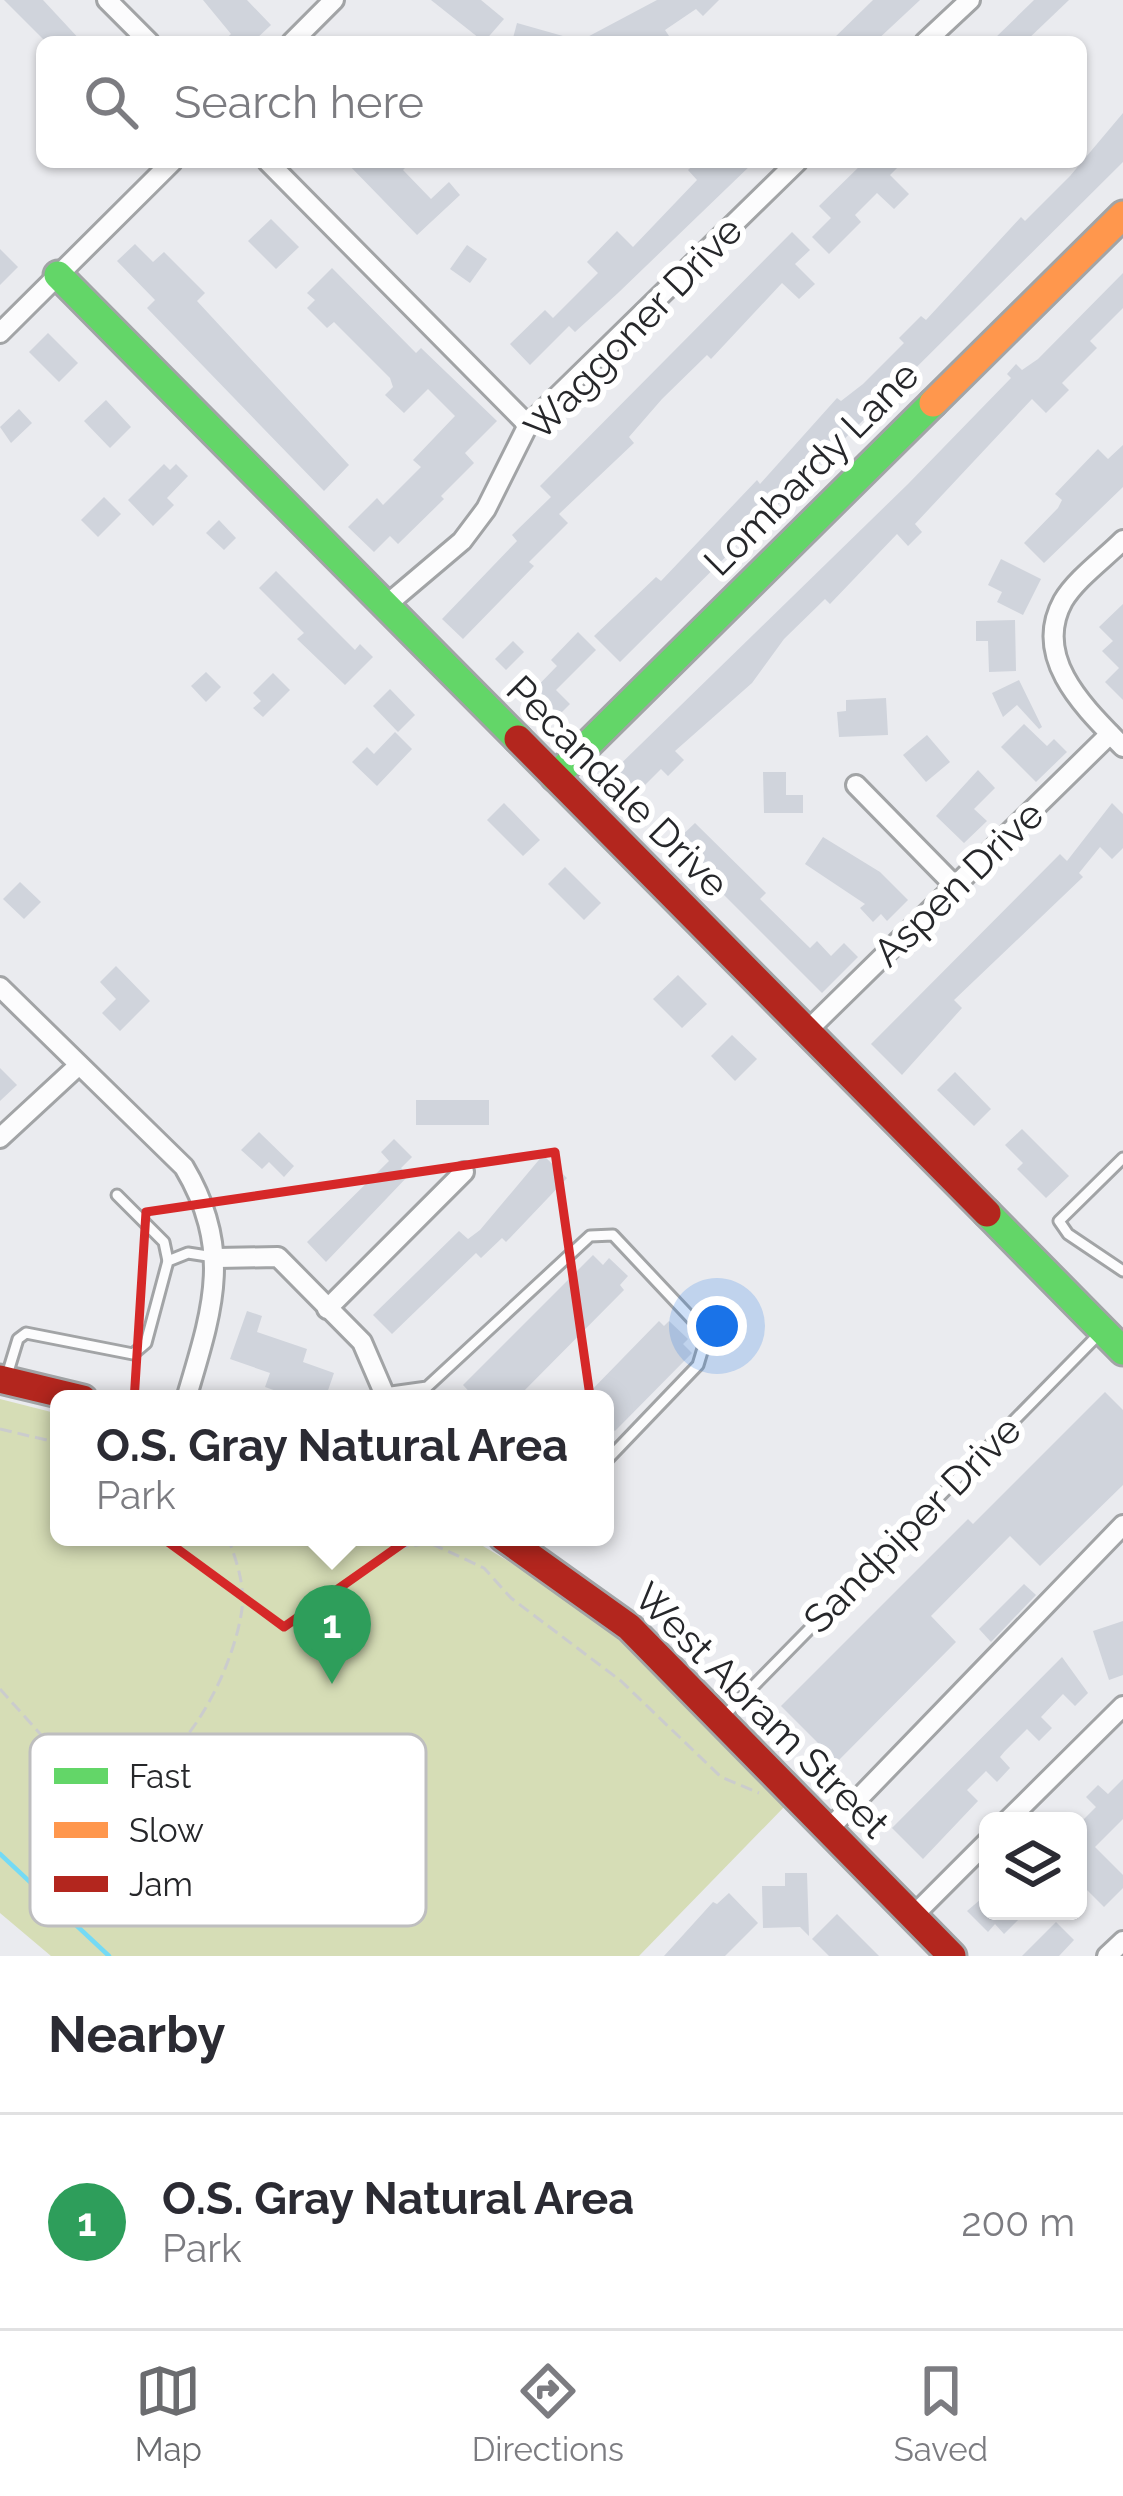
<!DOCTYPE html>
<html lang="en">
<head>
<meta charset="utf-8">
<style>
	:root { --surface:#fff; --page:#f7f7f7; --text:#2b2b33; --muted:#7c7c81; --line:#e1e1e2; --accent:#6b6c6f }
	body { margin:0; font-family:Raleway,sans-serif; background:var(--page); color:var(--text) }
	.controls { position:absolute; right:36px; bottom:36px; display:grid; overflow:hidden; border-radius:18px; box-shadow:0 3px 9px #0004 }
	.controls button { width:108px; height:108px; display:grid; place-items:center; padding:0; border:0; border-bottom:3px solid var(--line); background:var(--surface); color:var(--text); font:60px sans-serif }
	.you { position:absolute; left:717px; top:1326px; width:42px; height:42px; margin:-30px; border:9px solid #fff; border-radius:50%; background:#1a73e8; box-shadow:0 0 0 18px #1a73e833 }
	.badge { display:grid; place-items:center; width:78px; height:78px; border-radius:50%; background:var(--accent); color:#fff; font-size:39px; font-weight:700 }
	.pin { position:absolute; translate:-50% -99px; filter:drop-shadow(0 3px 6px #0008) }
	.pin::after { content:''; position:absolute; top:63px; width:42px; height:36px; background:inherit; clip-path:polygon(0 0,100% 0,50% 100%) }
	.popup { position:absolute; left:50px; top:1390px; width:564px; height:156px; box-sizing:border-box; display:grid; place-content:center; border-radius:18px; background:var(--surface); filter:drop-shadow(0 3px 9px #0005); font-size:39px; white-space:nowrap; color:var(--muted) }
	.popup b { font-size:45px; color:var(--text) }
	.popup::after { content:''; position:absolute; left:50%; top:100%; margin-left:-24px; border:24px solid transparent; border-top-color:var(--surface) }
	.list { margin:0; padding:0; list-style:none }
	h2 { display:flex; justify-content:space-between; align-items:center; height:156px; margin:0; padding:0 48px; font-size:51px }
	h2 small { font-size:39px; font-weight:400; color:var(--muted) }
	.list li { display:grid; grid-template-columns:78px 1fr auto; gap:36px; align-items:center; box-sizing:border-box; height:216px; padding:0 48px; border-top:3px solid var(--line) }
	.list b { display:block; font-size:45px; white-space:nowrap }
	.list p { margin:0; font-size:39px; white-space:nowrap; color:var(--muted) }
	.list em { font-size:39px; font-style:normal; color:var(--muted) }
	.icon { flex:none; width:66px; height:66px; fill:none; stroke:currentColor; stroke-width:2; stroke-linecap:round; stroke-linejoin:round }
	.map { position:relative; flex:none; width:1123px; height:1956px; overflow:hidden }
	.search { position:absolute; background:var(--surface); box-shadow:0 3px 9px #0004; left:36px; right:36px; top:36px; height:132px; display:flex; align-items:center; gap:30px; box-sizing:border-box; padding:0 42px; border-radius:18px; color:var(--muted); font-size:45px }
	.sheet { height:372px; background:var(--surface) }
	nav { display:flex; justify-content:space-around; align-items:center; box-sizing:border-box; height:168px; border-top:3px solid var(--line); background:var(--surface); font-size:33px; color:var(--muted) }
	nav a { display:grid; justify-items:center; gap:6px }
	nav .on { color:var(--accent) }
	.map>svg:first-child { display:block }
</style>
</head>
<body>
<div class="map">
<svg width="1123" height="1956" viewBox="0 0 1123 1956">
	<rect width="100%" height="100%" fill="#eaebef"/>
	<path fill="#d6ddb6" d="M0,1399L59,1414V1537H468L541,1581L619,1640L785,1806L639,1956H51L0,1913Z"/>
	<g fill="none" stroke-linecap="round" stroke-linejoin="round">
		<path stroke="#74daf5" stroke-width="4.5" d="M0,1854L109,1956"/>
	</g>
	<g fill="#d0d4dc">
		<path d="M4,0H43L82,42H46Z"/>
		<path d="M203,0H247L271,25L253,42H222L231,34Z"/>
		<path d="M431,0H481L504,19L484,42Z"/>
		<path d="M657,0H719L703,16L696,9L665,30L673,42H578Z"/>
		<path d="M873,0H920L875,42H830Z"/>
		<path d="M1034,0H1069L1025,42H991Z"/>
		<path d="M517,23L570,38L569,42H512Z"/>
		<path d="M1123,113V162L620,662L594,636L656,577L661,581L757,480L760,484L837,398L841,401L863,384L904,343L899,338L921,316L926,320L1021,217L1025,221L1070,176Z"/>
		<path d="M346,162H411L403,170L431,199L449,182L460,195L417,235Z"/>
		<path d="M697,162H754L618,293L575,332L569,326L530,365L510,344L545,310L553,318L598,273L587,262L617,231L633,247L697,180L688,170Z"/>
		<path d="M864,162H903L890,175L909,194L894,209L877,193L855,215L861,222L829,254L812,237L831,218L819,206Z"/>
		<path d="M271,219L299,247L276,269L248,241Z"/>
		<path d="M792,232L810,250L795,264L815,284L799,299L782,283L711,359L707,355L662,399L629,437L634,443L559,514L568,523L529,562L534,566L463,639L442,619L517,541L512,535L551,497L540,486Z"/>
		<path d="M135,244L153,262L164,252L205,293L197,301L349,465L324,491L147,308L155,300L117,261Z"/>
		<path d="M467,245L487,259L470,283L450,269Z"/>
		<path d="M0,249L18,267L0,285Z"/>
		<path d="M332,268L416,353L421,348L497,421L465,453L474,463L441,496L444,499L398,544L390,536L374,552L348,527L377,498L383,505L421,467L413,460L455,416L428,389L404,413L385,395L393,387L390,378L334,322L327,328L307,308L315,300L307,293Z"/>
		<path d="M1123,273V308L1090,341L1097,348L1062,383L1069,390L1046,413L1032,399L915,524L922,532L908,546L897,534L830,604L825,599L784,639L752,683L675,751L684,760L668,776L661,769L624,806L601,783L908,484L1011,378L1007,374L1016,364L1022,370L1038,359Z"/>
		<path d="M48,333L78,363L59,382L29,352Z"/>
		<path d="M106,400L131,427L110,448L84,421Z"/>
		<path d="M19,409L32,423L11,443L0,427Z"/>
		<path d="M1123,445V487L1044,563L1024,543L1058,508L1062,500L1055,494L1098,449L1108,459Z"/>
		<path d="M164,464L170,470L176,464L188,476L167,498L174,505L153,526L128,500Z"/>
		<path d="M104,497L121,514L98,537L81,520Z"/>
		<path d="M219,520L236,538L224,550L206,533Z"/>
		<path d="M1001,559L1041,579L1023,615L997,602L1002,592L988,585Z"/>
		<path d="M276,571L355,650L360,644L373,657L345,685L297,639L304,633L259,588Z"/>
		<path d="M1123,604V700L1105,682L1119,668L1102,651L1113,641L1099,627Z"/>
		<path d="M1015,620L1016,671L989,672L988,641H976V621Z"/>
		<path d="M578,632L596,650L556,690L570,704L551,723L526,698L557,666L551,660Z"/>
		<path d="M513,641L524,652L506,670L495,659Z"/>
		<path d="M206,672L221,687L206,702L191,686Z"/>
		<path d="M273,673L290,690L263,717L253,708L261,701L253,693Z"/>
		<path d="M1019,680L1042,727L1039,729L1017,705L1003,717L992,693Z"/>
		<path d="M390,689L415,715L398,732L373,706Z"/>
		<path d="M886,698L888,735L839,737L837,712L846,711V700Z"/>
		<path d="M1024,724L1047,746L1054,739L1067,752L1036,782L1001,747Z"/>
		<path d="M395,732L412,749L377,786L352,762L367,747L374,754Z"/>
		<path d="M927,735L950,762L926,782L903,755Z"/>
		<path d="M978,770L995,788L974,809L987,821L964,843L936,816Z"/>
		<path d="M763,772H786V795H803V813H764Z"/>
		<path d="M504,803L540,840L523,856L487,820Z"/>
		<path d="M1112,803L1123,814V848L1112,859L1100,847L1079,873L1083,877L954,1000L962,1008L902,1075L871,1044L1060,854L1067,861Z"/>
		<path d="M695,823L766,893L760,899L810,948L817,941L831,956L844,943L858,957L822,993L673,844Z"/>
		<path d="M823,837L880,872L908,900L887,921L881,914L873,922L860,908L865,904L805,864Z"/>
		<path d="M565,867L601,903L584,920L548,884Z"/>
		<path d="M20,882L41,902L24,919L3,899Z"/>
		<path d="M116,966L150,1001L120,1031L102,1013L116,999L100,982Z"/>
		<path d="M678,975L707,1004L682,1028L653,999Z"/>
		<path d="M732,1035L757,1059L735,1081L711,1056Z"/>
		<path d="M0,1068L17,1085L0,1101Z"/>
		<path d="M955,1072L991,1109L974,1126L937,1090Z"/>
		<rect x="416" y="1100" width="73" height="25"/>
		<path d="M1022,1129L1069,1176L1046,1198L1017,1169L1023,1163L1005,1145Z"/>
		<path d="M259,1132L294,1166L284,1177L269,1162L262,1169L241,1150Z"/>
		<path d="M394,1139L412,1157L401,1168L408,1176L326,1262L307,1242L389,1161L381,1152Z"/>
		<path d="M543,1155L567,1178L506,1242L502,1238L481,1258L476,1253L392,1334L373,1315L459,1231L468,1239L480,1230Z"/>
		<path d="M593,1255L603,1265L609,1258L628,1276L620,1285L624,1290L516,1399H476L463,1385Z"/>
		<path d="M247,1311L262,1316L257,1332L307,1349L303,1362L334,1373L325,1399H299L265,1387L270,1373L230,1359Z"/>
		<path d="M659,1321L664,1326L669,1321L688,1339L683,1344L692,1353L615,1431L605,1422V1399H583Z"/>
		<path d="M1105,1392L1123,1410V1485L1040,1566L1010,1536L931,1616L956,1642L837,1762L781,1706L968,1519L973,1524Z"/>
		<path d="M1024,1584L1036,1595L991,1642L979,1629Z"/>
		<path d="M1123,1621V1675L1109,1680L1093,1631Z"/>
		<path d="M1062,1657L1088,1693L1075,1706L1063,1694L1041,1717L1052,1728L1039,1741L1027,1729L1005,1751L1000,1757L1010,1768L997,1782L986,1771L967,1790L978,1801L923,1859L892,1828Z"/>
		<path d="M1123,1779V1819L1095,1847L1123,1875V1888L1104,1907L1078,1881V1825L1096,1807L1086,1797L1098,1785L1108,1794Z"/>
		<path d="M785,1873H807L809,1936L800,1927L763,1928L762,1886H785Z"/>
		<path d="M729,1893L758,1923L725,1956H664L713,1902L717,1904Z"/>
		<path d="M988,1893V1911H1027L1004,1934L995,1924L988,1932L967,1911Z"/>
		<path d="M837,1914L879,1956H829L812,1939Z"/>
		<path d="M1056,1922L1074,1940L1059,1956H1022Z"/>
	</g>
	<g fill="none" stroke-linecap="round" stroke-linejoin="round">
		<defs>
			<g id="lane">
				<path d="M1123,1158L1059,1221L1068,1234L1123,1271"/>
				<path d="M117,1195L164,1242L168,1261"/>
				<path d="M7,1375L18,1339L26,1333L133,1354L146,1343L168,1261L188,1253L214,1257"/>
				<path d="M384,1393L427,1387L590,1236L613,1235L707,1335L698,1365L605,1462"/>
				<path d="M724,1716L1099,1334"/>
			</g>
			<g id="street">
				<path d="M107,0L149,42"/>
				<path d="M292,42L334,0"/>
				<path d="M925,42L970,0"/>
				<path d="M268,162L528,425"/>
				<path d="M0,333L172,162"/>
				<path d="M1123,540C1104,559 1076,579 1063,601C1031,659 1087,710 1123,747"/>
				<path d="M384,607L462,541L486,509L528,425L797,162"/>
				<path d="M856,785L955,886"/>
				<path d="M0,987L184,1167C234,1251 212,1311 186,1399"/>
				<path d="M807,1031L1110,734"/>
				<path d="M0,1138L79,1065"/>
				<path d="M217,1258L278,1257L362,1342L384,1393"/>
				<path d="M327,1309L464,1172"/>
				<path d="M1007,1821L1123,1706"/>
				<path d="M829,1829L1123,1525"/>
				<path d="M913,1916L988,1841"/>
				<path d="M1107,1956L1123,1941"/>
			</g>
			<g id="fast">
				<path d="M58,275L518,739"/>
				<path d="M555,777L933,403"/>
				<path d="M987,1213L1123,1351"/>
			</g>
			<path id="slow" d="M933,403L1123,215"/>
			<g id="jam">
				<path d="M518,739L987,1213"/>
				<path d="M0,1379L83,1399"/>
				<path d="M503,1537L629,1627L952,1956"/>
			</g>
		</defs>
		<use href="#lane" stroke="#a2a4a6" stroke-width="15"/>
		<use href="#street" stroke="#a2a4a6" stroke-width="24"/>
		<use href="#fast" stroke="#a2a4a6" stroke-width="33"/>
		<use href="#slow" stroke="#a2a4a6" stroke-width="33"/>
		<use href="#jam" stroke="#a2a4a6" stroke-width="33"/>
		<g stroke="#cbcccd" stroke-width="3" stroke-dasharray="12 6" stroke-linecap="butt">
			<path d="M0,1429L59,1443"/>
			<path d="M382,1537L397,1548L430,1543L484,1568L511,1598L621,1681L721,1777L759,1793"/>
			<path d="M0,1689L86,1785C169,1804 233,1676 242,1609C245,1583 236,1561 228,1537"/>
		</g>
		<use href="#lane" stroke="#fcfcfd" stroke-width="9"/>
		<use href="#street" stroke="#fcfcfd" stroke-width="18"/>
		<use href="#fast" stroke="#63d668" stroke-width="27"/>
		<use href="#slow" stroke="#ff974d" stroke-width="27"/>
		<use href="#jam" stroke="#b3261e" stroke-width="27"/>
	</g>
	<path fill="none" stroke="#d62828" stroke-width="9" stroke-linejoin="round" d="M555,1152L592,1410L284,1627L127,1512L146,1212Z"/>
	<g text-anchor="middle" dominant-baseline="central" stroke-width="12" stroke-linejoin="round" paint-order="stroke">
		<g font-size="39" fill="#26272a" stroke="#fff">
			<text transform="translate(633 328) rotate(-46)">Waggoner Drive</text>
			<text transform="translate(811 468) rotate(-45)">Lombardy Lane</text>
			<text transform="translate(618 786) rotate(45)">Pecandale Drive</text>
			<text transform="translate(958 883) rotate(-44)">Aspen Drive</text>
			<text transform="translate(912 1524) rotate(-45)">Sandpiper Drive</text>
			<text transform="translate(762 1710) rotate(45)">West Abram Street</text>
		</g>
	</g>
	<rect x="30" y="1734" width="396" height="192" rx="18" fill="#fff" stroke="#bebebf" stroke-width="3"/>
	<rect x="54" y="1768" width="54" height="16" fill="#63d668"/>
	<rect x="54" y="1822" width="54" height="16" fill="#ff974d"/>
	<rect x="54" y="1876" width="54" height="16" fill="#b3261e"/>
	<g font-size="33" fill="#26272a">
		<text x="129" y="1788">Fast</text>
		<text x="129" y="1842">Slow</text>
		<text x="129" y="1896">Jam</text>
	</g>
</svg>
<div class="controls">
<button><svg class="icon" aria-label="layers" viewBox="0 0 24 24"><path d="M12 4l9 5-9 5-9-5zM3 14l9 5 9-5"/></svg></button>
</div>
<div class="you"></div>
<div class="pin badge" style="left:332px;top:1684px;background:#2e9e5b">1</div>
<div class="popup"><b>O.S. Gray Natural Area</b>Park</div>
<div class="search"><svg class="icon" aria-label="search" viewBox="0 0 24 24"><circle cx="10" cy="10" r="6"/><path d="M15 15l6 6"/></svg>Search here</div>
</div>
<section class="sheet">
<h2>Nearby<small></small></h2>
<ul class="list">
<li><span class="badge" style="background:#2e9e5b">1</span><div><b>O.S. Gray Natural Area</b><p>Park</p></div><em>200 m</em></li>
</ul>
</section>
<nav>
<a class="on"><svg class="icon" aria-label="map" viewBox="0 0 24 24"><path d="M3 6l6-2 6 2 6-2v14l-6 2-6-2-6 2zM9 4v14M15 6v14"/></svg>Map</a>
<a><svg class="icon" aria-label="directions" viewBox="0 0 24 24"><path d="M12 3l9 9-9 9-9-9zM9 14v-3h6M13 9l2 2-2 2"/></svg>Directions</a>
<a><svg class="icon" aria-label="saved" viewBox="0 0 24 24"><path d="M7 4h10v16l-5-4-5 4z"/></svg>Saved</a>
</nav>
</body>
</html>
